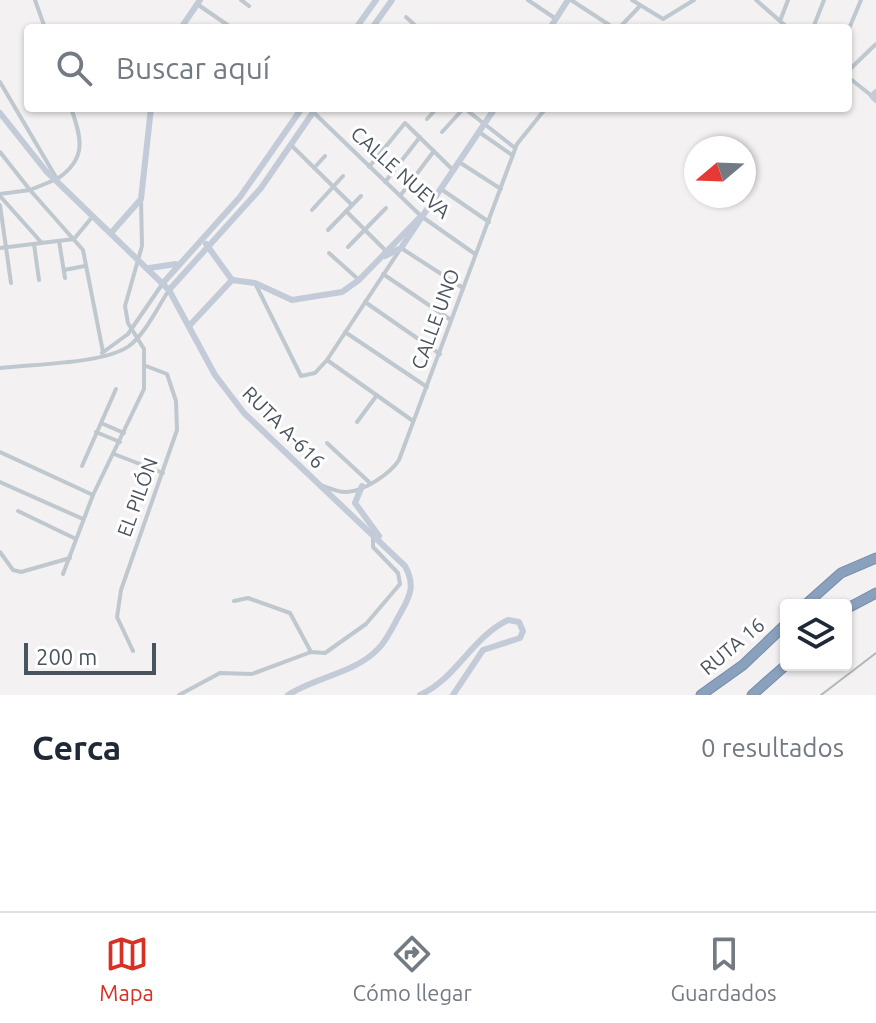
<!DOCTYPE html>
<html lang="es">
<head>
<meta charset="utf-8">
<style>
	:root { --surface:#fff; --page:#f6f6f7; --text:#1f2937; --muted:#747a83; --line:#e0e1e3; --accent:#d93025 }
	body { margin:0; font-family:Ubuntu,sans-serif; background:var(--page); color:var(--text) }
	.controls { position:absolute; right:24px; bottom:24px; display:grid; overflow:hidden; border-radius:8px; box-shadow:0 2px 6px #0004 }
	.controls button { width:72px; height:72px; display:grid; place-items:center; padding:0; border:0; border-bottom:2px solid var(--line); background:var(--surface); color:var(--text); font:40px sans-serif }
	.compass { position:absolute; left:684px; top:136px; width:72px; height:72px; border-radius:50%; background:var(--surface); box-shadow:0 2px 6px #0004; rotate:251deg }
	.scale { position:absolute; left:24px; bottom:20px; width:132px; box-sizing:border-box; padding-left:8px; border:4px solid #49535e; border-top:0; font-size:22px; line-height:28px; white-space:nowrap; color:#49535e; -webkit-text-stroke:6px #fff; paint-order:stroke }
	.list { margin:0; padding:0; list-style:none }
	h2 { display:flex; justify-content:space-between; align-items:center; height:104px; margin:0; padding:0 32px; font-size:34px }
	h2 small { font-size:26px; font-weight:400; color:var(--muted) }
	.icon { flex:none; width:44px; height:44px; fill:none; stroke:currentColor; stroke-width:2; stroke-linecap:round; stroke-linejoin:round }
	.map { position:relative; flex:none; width:876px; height:695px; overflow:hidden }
	.search { position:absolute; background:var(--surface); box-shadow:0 2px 6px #0004; left:24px; right:24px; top:24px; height:88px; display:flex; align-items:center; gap:20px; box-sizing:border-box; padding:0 28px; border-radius:8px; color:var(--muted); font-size:30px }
	.sheet { height:216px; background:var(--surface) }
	nav { display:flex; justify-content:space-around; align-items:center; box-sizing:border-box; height:112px; border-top:2px solid var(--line); background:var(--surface); font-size:22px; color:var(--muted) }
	nav a { display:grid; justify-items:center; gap:4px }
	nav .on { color:var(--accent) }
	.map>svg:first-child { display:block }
</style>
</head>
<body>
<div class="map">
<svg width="876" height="695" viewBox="0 0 876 695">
	<rect width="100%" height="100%" fill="#f3f1f1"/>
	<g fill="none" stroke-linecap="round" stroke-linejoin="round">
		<defs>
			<g id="highway">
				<path d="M805,605L841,573L876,558"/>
				<path d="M846,609L876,593"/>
				<path d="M701,695L743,665L786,624"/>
				<path d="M752,695L786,665"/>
			</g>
		</defs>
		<use href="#highway" stroke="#758caa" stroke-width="11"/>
		<g stroke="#bfc8cf" stroke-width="4">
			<path d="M35,0L45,28"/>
			<path d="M241,0L249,6"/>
			<path d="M528,0L556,19"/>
			<path d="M571,0L614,28"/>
			<path d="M632,0L663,19L694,0"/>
			<path d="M756,0L788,28"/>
			<path d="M197,4L232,28"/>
			<path d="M406,17L418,28"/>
			<path d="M780,21L788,0"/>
			<path d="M619,28L640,6"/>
			<path d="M813,28L824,0"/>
			<path d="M848,31L861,0"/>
			<path d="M848,71L876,44"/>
			<path d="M848,77L872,96"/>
			<path d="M0,82L57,179L30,190L0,152"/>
			<path d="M309,108L421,216L475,254"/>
			<path d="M464,108L515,148"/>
			<path d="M427,119L437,108"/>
			<path d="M442,132L464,108"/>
			<path d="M479,132L512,155"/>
			<path d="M291,145L352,205"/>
			<path d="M459,162L501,189"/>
			<path d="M369,167L405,123L453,170"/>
			<path d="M314,168L325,156"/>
			<path d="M57,179C87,159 82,139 71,108"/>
			<path d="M385,182L420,137"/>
			<path d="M441,189L489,222"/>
			<path d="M0,194L30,190L83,250L103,352"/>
			<path d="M0,196L41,242"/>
			<path d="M400,196L434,151"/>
			<path d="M0,205L11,283"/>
			<path d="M312,210L343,176"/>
			<path d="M346,211L387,252"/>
			<path d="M328,230L361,196"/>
			<path d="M59,241L65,278"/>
			<path d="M34,244L39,280"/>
			<path d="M348,247L386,208"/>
			<path d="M0,248L74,239L93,216"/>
			<path d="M329,253L359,280"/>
			<path d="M64,270L85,266"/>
			<path d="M383,274L451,320"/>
			<path d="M255,283L301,376L315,373L327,360L401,248L463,288"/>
			<path d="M365,302L440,354"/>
			<path d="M345,332L427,387"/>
			<path d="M102,353L128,334L163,283"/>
			<path d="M327,360L413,421"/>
			<path d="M0,368C32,364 104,364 129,346C146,333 157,308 169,290"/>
			<path d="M357,422L377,395"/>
			<path d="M101,423L124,433"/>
			<path d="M96,432L120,442"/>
			<path d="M327,443L369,482"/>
			<path d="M0,452L93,495"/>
			<path d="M114,454L163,473"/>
			<path d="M82,466L116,389"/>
			<path d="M0,482L83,519"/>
			<path d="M321,485C329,488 339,493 347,492C364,491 390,474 399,460L517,144L546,108"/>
			<path d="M18,511L76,539"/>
			<path d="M0,552L13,570L21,572L70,558"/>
			<path d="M63,574L93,495L144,389V349L128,323L125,306L142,246L141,199"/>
			<path d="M234,601L248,598L290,613L311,652"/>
			<path d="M133,651L117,617L121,590L177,430L176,401L167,374L146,366"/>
			<path d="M179,695L220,673L252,674L311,652L325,653L366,624L400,584L398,573L373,547V537"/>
		</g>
		<g stroke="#c2cbd7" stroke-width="6">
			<path d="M181,28L200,0"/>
			<path d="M356,28L376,0"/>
			<path d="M372,28L392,0"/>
			<path d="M550,28L568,0"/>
			<path d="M876,92L872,96L876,100"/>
			<path d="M0,113L46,171L169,290L215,375L244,413L405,566C415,584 411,595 401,612C394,624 388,639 378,649C355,673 316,677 288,695"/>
			<path d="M111,233L141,199L151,108"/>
			<path d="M206,244L232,280"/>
			<path d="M385,256L401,248L495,108"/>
			<path d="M149,268L176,264"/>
			<path d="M232,280L255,283L292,300L342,292L359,280L421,216"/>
			<path d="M163,283L240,197L302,108"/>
			<path d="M169,290L261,188L316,108"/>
			<path d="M190,325L232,280"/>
			<path d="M362,486L355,503L379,536"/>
			<path d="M420,695C457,678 471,638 508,620L519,622L523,631L520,638L483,650L453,695"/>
		</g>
		<use href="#highway" stroke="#8aa1be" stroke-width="9"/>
		<path stroke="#b3b6bb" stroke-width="2" d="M821,695L876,653"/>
	</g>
	<g text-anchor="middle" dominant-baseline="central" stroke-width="6" stroke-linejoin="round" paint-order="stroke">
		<g font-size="20" fill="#49535e" stroke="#fff">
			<text transform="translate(401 172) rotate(42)">CALLE NUEVA</text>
			<text transform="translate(435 319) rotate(-70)">CALLE UNO</text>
			<text transform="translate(284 427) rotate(45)">RUTA A-616</text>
			<text transform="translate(137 497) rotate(-70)">EL PILÓN</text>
			<text transform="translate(732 646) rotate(-40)">RUTA 16</text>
		</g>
	</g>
</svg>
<div class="controls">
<button><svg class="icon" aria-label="layers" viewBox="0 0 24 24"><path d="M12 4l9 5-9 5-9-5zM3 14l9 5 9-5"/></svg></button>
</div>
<svg class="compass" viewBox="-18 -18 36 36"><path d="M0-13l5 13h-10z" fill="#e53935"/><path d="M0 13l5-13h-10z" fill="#747a83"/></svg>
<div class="scale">200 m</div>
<div class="search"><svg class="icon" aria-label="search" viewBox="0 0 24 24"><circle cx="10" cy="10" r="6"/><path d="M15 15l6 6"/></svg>Buscar aquí</div>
</div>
<section class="sheet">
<h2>Cerca<small>0 resultados</small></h2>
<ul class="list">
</ul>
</section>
<nav>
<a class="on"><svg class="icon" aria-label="map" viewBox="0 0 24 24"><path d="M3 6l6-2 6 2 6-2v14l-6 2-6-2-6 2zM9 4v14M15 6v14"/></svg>Mapa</a>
<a><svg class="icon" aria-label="directions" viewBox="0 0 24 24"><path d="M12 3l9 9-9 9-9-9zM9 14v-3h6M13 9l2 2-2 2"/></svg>Cómo llegar</a>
<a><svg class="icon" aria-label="saved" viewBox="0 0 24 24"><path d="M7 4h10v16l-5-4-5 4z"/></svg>Guardados</a>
</nav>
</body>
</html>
